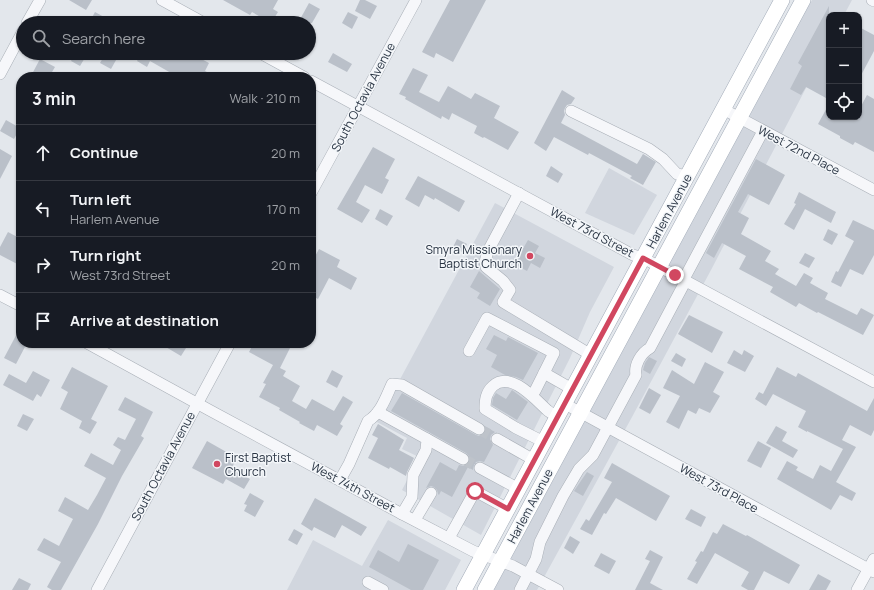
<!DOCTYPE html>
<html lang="en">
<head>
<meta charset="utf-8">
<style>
	:root { --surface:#171b24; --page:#242831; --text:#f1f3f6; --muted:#9ea1a6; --line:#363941 }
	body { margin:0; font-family:Manrope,sans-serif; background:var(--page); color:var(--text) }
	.controls { position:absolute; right:12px; top:12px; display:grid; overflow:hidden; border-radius:8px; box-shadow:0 1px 3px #0004 }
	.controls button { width:36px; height:36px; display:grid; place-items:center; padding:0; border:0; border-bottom:1px solid var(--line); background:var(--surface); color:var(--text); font:20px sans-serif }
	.stop { position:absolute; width:12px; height:12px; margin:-9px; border:3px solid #d14760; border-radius:50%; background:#fff }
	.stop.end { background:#d14760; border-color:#fff; box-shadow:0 1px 4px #0008 }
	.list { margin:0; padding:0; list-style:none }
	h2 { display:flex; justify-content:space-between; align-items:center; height:52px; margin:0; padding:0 16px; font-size:17px }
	h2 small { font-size:13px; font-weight:400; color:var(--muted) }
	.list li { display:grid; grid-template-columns:26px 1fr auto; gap:12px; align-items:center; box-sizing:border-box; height:56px; padding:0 16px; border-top:1px solid var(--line) }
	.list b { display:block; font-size:15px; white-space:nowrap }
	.list p { margin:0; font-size:13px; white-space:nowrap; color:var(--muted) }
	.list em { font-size:13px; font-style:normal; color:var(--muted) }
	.icon { flex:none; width:22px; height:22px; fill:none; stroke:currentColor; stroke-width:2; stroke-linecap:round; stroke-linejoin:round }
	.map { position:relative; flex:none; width:874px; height:590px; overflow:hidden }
	.search { position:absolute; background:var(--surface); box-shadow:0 1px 3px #0004; left:16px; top:16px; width:300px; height:44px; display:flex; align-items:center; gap:10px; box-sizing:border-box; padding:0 14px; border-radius:22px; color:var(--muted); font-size:15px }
	.panel { position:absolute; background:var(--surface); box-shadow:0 1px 3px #0004; left:16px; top:72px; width:300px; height:276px; border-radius:16px }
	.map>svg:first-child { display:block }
</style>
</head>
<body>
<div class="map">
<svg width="874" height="590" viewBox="0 0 874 590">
	<rect width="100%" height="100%" fill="#e3e7ec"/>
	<g fill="#d1d6de">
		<path d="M812,0H852L844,15H829V44L711,270L632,417L537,590H494Z"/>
		<path d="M609,168L657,195L634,235L585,213Z"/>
		<path d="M495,203L614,267L590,312L570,358L481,535L402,490L419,457L402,449L407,438L377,422Z"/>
		<path d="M388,520L461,560L445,590H287L313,540L362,566Z"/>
	</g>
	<g fill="#bac0c9">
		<path d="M69,0H92L86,10Z"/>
		<path d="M223,0H278L273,9L278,12L271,23L252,12L250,15Z"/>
		<path d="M360,0H365L377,6L370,19L355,11Z"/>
		<path d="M450,0H486L453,62L436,53L434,58L422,52Z"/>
		<path d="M309,3L320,9L312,23H298Z"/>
		<path d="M829,6V93L826,98L806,87L801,95L790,89L802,66L798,63Z"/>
		<path d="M95,12L115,23H89Z"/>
		<path d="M348,12L358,17L352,29L342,23Z"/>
		<path d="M859,27L874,35V51L859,79Z"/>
		<path d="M75,53H80L86,56L80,66L71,61Z"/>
		<path d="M106,53H120L111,69L100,63Z"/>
		<path d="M136,53H173L179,57L181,53H190L209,63L205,71L217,77H178L150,61L147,67L137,61L140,55Z"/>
		<path d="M333,53L352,64L347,72L328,62Z"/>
		<path d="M40,59L55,67L49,77H38L32,74Z"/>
		<path d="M413,68L428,75L419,92L439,102L448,86L471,99L475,93L500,106L494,118L519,132L508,150L484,137L483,138L474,133L477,126L452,113L449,120L442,116L441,119L405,99L406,97L399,94Z"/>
		<path d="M562,90L575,98L571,104L567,105L565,108L564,111L565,115L561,123L637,164L643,154L656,162L643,185L630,178L632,176L589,153L588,155L554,137L546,151L534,143Z"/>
		<path d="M867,95L874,99V152L855,142L853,145L840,138V136L818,124L829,104V117H859V110Z"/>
		<path d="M6,120L20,128L14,139L0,131Z"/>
		<path d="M373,147L395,159L385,178L389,180L382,194L365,185L356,202L370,210L362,223L337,209Z"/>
		<path d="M0,149L12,156L0,179Z"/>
		<path d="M756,159L785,175L769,205L748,194L738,212L749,218L741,234L771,251L765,261L779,269L775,274L796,286L804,273L813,278L810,283L828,293L825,299L857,315L861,308L874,315L863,335L818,312L817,313L799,303L796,307L770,292L773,287L739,269L746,256L722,243L714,258L706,253Z"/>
		<path d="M551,166L563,174L558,183L546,176Z"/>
		<path d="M418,176L465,201L459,212L435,198L434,200L425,195L419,207L405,199Z"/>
		<path d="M799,192L836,212L831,223L805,209L794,230L784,224L796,204L794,203Z"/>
		<path d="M380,209L393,216L387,226L375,219Z"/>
		<path d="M853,220L874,230V255L863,275L850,269L841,287L831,282L836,271L838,272L854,241L845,236Z"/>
		<path d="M828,229L838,234L832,245L823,240Z"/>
		<path d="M8,232L21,239V266L0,255V247Z"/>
		<path d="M457,239L467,244L462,252L453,247Z"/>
		<path d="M528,240L539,246L535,253L545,258L540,268L531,263L527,271L514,264Z"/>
		<path d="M319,249L340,260L337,267L357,278L351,290L329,278L318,299L311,295V264Z"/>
		<path d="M805,253L815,258L809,268L799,263Z"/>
		<path d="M479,271L500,289L490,306L477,298L480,293L470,287Z"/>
		<path d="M689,315L723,332L712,353L678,334Z"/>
		<path d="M21,326V343H27L16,364L4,358Z"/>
		<path d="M494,335L506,341L508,337L538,353L523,380L516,377L505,375L491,367L497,355L486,349Z"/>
		<path d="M159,343H178L186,348L181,356Z"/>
		<path d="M254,343H280L290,348L280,368L286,371L283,376L300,386L292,401L306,409L312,399L334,411L343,396L353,402L340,424L343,426L337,436L317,425L314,431L299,423L300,422L279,410L280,408L259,397L266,384L263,383L273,365L249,352Z"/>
		<path d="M734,350L742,355L744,350L754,356L745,372L727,363Z"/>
		<path d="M676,353L686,359L682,367L671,361Z"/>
		<path d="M649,357L657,361L650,374L643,370L645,363Z"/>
		<path d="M705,362L724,372L713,392L720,396L710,413L699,408L696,414L688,410L679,429L666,422L680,396L663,388L672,370L694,384Z"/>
		<path d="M72,367L108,386L91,419L97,422L90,434L79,428L82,421L60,409L68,392L61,388Z"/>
		<path d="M777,367L796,377L798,373L867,411L874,398V430L871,436L850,425L842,440L856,447L836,482L856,493L852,501L840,495L831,510L777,479L787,461L798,467L796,470L813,479L820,465L831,471L843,449L807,431V432L798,427L806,411L773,394L766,406L755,399L759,392L763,394Z"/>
		<path d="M332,370L343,376L337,388L326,382Z"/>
		<path d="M33,371L50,380L41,397L37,394L33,401L3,385L9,374L26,383Z"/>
		<path d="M649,388L661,395L650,414L639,408Z"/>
		<path d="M512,390L528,402L517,420L492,405L493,398L496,393L506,399Z"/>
		<path d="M402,393L476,435L479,436L483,435L485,432L486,427L495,432L491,435L490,439L493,445L484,462L480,461L476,462L474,465L473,470L468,467L452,497L441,491L439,495L438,494L437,490L434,487L431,486L426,488L440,462L456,471L459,465L464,466L469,463V456L466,453L391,411Z"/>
		<path d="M125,397L153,412L141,436L144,438L122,476L98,524L61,590H52L47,587L61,562L37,550L44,538L59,546L73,519L58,511L65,497L88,510L97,495L106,478L84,466L91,453L113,465L121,450L113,445L118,437L125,440L136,419L118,410Z"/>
		<path d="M23,414L34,419L27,431L17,426Z"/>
		<path d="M378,424L404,440L399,450L414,458L407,472L406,476L390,467L389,469L368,458L378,438L372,435Z"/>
		<path d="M776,426L787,432L782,441L798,450L793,458L766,443Z"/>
		<path d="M207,441L237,458L231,469L250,479L244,489L226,479L223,484L192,468Z"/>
		<path d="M758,441L771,448L761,468L747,461Z"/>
		<path d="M612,463L670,496L656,521L616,498L606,514L604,513L592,535L580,529L586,519L589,521L612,482L604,478Z"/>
		<path d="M587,472L594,476L583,496L574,491Z"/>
		<path d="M250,493L264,501L255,517L244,511L247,505L244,504Z"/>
		<path d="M315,498L367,527L361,536L342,525L335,538L314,527L312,531L301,524Z"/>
		<path d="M691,509L706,517L701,527L685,519Z"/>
		<path d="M723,524L746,536L747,535L800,565L789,584L764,571L754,590H748L741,586L749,572L715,553L697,584L687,579L697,562L695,561L701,551L703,552L713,532L717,534Z"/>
		<path d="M294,529L303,534L297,545L288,540Z"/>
		<path d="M570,536L580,542L573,554L564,548Z"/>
		<path d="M408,544L439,560L423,590H411L369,567L378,550L399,562Z"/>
		<path d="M650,550L663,557L650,583L663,590H635L650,561L645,559Z"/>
		<path d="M601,553L616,561L609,574L594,566Z"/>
		<path d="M818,574L831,581L826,590H809Z"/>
		<path d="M19,578L31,584L28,590H12Z"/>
	</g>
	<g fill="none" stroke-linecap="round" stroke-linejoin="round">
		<g stroke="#bec3ca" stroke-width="11" stroke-dasharray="11 5.5" stroke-linecap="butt">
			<path d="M479,429L497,439"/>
			<path d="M463,459L480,468"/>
		</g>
		<defs>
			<g id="minor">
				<path d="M162,0L204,23"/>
				<path d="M872,0L874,1"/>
				<path d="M27,23L40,0"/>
				<path d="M260,53L304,77"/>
				<path d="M0,74L23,31"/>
				<path d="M311,81L633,255L643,258L874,382"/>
				<path d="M723,109L874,190"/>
				<path d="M571,111L649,149L663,159L677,174L687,176"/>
				<path d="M311,193L416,0"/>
				<path d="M519,193L488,251L485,262L486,267L503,281L510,290L503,302L591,355"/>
				<path d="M0,295L21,306"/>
				<path d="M87,343L211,411L402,514L473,551L513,566L558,590"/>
				<path d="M469,351L487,318L554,353L535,391"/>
				<path d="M544,373L572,389"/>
				<path d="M565,404L874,572"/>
				<path d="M378,412L427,439L426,450L413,475L412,497L402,514"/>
				<path d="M427,439L463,459"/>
				<path d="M497,439L534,460"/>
				<path d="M544,442L516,428L485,409C485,400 486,392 493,386C510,370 535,399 547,410C550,413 554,414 558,417"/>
				<path d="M480,468L519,489"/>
				<path d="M340,480L349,464L368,421C381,413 386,397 392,384L402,385L479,429"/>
				<path d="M415,520L431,493"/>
				<path d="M449,538L475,491L508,509"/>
				<path d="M368,582L383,590"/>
				<path d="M97,590L230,343"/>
				<path d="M520,590L536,559L540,542L563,496L579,469L593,455L636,375C634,365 641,353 650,348L684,284V279L763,131"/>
				<path d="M857,590L874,559"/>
			</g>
			<g id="major">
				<path d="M464,590L782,0"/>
				<path d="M485,590L803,0"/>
			</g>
		</defs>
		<use href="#minor" stroke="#a8aeb6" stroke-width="12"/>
		<use href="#major" stroke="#a2abb8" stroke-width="16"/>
		<use href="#minor" stroke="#f6f7fa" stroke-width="11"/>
		<use href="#major" stroke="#fff" stroke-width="15"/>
	</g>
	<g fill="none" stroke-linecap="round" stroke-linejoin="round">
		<path stroke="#d14760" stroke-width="5" d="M475,491L508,509L643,258L675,275"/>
	</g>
	<g fill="#d14760" stroke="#f3f6f9" stroke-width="1.5">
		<circle cx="530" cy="256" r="4"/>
		<circle cx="217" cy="464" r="4"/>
	</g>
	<g text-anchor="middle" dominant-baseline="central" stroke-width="3" stroke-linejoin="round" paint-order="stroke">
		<g font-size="12" fill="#2a3544" stroke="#f3f6f9">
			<text transform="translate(363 97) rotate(-62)">South Octavia Avenue</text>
			<text transform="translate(799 150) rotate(28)">West 72nd Place</text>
			<text transform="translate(669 211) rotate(-62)">Harlem Avenue</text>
			<text transform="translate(592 232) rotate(28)">West 73rd Street</text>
			<text transform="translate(163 466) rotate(-62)">South Octavia Avenue</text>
			<text transform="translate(353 487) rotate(28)">West 74th Street</text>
			<text transform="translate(719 488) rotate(29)">West 73rd Place</text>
			<text transform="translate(530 506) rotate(-62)">Harlem Avenue</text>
		</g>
		<g font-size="12" fill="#2a3544" stroke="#f3f6f9" text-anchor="end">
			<text x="522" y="249">Smyra Missionary<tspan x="522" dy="14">Baptist Church</tspan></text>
			<text x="225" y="457" text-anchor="start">First Baptist<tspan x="225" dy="14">Church</tspan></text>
		</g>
	</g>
</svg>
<div class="controls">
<button>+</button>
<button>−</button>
<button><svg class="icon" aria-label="locate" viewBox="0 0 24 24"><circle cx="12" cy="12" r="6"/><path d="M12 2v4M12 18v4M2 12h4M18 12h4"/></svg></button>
</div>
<div class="stop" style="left:475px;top:491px"></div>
<div class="stop end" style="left:675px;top:275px"></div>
<div class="search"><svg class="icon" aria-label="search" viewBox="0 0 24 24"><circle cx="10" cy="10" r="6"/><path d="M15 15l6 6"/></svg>Search here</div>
<section class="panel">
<h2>3 min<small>Walk · 210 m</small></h2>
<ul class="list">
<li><svg class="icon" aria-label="ahead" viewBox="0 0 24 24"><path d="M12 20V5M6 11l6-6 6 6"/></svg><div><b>Continue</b></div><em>20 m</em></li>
<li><svg class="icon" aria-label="left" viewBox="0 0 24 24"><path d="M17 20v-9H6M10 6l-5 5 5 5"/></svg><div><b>Turn left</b><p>Harlem Avenue</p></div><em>170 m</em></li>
<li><svg class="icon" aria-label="right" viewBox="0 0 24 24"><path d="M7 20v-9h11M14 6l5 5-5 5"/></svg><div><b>Turn right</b><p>West 73rd Street</p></div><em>20 m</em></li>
<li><svg class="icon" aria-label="arrive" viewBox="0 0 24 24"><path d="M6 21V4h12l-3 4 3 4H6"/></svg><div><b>Arrive at destination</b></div></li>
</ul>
</section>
</div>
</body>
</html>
